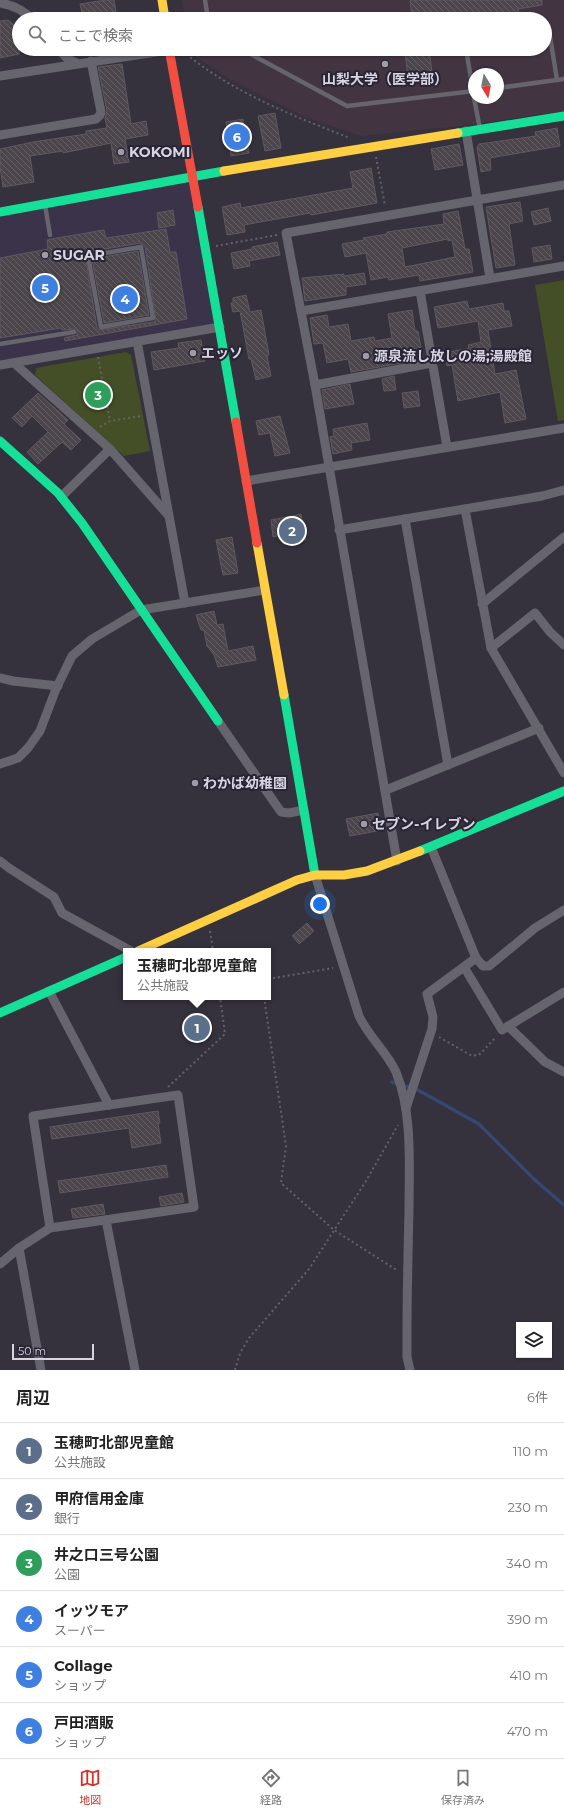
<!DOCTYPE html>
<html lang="ja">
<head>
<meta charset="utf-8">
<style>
	:root { --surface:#fff; --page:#f2f2f2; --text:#222; --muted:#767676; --line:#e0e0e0; --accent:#d93025 }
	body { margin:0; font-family:Montserrat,"Noto Sans JP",sans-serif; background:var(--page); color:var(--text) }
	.controls { position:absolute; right:12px; bottom:12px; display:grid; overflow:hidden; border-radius:0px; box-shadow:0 1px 3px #0004 }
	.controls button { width:36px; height:36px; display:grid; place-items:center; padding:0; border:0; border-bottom:1px solid var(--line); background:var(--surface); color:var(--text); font:20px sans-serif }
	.compass { position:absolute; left:468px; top:68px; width:36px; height:36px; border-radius:50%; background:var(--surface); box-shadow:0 1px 3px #0004; rotate:170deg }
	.scale { position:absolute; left:12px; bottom:10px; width:82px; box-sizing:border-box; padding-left:4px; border:2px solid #d8d5e1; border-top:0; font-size:11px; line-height:14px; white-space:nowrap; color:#d8d5e1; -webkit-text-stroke:3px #2a2437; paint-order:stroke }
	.you { position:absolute; left:320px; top:904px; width:14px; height:14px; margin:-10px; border:3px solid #fff; border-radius:50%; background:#1a73e8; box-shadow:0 0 0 6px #1a73e833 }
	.badge { display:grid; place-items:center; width:26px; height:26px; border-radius:50%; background:var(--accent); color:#fff; font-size:13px; font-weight:700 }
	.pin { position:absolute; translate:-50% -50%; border:2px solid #fff; box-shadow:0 1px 4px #0006 }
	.popup { position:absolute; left:123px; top:948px; width:148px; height:52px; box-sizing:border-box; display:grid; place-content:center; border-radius:0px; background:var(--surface); filter:drop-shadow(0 1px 3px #0005); font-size:13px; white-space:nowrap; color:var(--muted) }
	.popup b { font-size:15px; color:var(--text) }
	.popup::after { content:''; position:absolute; left:50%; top:100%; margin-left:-8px; border:8px solid transparent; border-top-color:var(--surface) }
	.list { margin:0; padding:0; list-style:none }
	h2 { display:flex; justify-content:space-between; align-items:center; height:52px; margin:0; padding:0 16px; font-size:17px }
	h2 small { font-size:13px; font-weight:400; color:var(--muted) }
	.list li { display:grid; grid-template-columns:26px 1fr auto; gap:12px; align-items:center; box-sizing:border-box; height:56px; padding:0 16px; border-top:1px solid var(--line) }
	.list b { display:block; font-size:15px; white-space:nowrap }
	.list p { margin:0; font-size:13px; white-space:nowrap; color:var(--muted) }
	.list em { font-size:13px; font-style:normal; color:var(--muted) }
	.icon { flex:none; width:22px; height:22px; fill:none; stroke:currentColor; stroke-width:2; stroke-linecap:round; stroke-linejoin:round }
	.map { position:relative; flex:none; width:564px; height:1370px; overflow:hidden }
	.search { position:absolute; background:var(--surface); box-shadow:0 1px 3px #0004; left:12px; right:12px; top:12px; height:44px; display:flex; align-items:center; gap:10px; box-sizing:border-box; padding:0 14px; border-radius:22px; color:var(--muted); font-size:15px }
	.sheet { height:388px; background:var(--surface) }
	nav { display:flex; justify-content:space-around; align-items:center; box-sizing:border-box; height:56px; border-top:1px solid var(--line); background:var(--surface); font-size:11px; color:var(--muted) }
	nav a { display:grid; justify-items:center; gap:2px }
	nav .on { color:var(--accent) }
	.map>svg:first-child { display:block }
</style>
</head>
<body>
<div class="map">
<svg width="564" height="1370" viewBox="0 0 564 1370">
	<defs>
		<pattern id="building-back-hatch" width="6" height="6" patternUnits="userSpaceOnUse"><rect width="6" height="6" fill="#4c464c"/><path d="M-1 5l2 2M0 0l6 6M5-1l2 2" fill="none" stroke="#656066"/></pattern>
	</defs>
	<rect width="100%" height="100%" fill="#35323d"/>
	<path fill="#3a334a" d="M192,176L220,327L0,365V212Z"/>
	<path fill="#423440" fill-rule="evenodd" d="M182,0H564V111L459,126L361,136L305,117L231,80L191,54L190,49H545V19H185ZM474,74H498V98H474Z"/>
	<g fill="#444f27">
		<path d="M564,280V420L558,421L535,285Z"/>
		<path d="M126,352L131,355L150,451L124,456L35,375L36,368Z"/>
	</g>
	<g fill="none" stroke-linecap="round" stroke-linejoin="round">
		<path stroke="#344871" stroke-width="3.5" d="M392,1082L418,1090L479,1124L536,1181L564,1205"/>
	</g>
	<g fill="url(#building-back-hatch)" stroke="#5f585f" fill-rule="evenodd">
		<path d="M105,0H114L116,12L83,17L80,4Z"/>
		<path d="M410,0H542V5L518,9L519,18L510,19H475V17L412,19Z"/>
		<path d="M8,20L19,29V54L0,58V21Z"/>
		<path d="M429,49L433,80L409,84L405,53Z"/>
		<path d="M122,64L131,124L146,121L148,135L125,139L129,162L114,164L111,143L63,153V151L30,156L34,182L3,187L0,167V149L33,142L86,134V131L107,128L105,118L107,111L98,67Z"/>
		<path d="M275,113L281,148L265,151L258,116Z"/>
		<path d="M243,119L249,153L231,156L226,122Z"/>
		<path d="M557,128L560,146L490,158L491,170L481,172L477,148L479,144L536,136L535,132Z"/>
		<path d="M459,144L463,165L435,170L431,149Z"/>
		<path d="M371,168L377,203L311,215L310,213L244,225L245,232L227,235L222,207L240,203L241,208L353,188L350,172Z"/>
		<path d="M520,202L523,221L509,224L515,265L496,268L486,207Z"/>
		<path d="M548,208L551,221L534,225L531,212Z"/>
		<path d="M173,210L175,225L159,228L157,213Z"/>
		<path d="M458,211L465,249H469L473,272L420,281L419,275L389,280L388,277L371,280L366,253L345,257L342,244L364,240L363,238L387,234V232L444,224L443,214ZM448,239V241L452,240L455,257L405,267L402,248Z"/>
		<path d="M166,229L170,252H176L187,319L65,341L64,338L77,335V329L62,330L61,328L0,338V258L48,249L47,240L57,238L104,230L106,238ZM140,243L145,246L156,320L154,322L99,330L97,328L85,254L87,252Z"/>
		<path d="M277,242L280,255L249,261L250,266L234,269L231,253L252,249V247Z"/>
		<path d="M550,245L552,259L534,262L532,248Z"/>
		<path d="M138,251L149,315L104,323L92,259Z"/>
		<path d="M364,273L366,284L346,287V295L305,301L302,278L344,274V276Z"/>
		<path d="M246,295L250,312L261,310L269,355L267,356L271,376L256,380L251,359H249L240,311L233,312L231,303H233V298Z"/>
		<path d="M467,301L469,309L503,303L504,311H509L512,326L488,330L495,374L516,370L526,419L505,423L500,392L458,401L452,365L447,366L445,353L469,348L468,345L481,342L478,321L438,328L434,307Z"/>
		<path d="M412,310L415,331H418L423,359L351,372L348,359L327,363L323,343L314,344L310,318L327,315L329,327L348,324L351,341L374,337L375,341L392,338L388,314Z"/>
		<path d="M201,340L205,361L154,370L151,352L179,348L178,343Z"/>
		<path d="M394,376L396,390L384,391L382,379Z"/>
		<path d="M350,384L354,404L325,409L322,390Z"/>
		<path d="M418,391L420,406L404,408L402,393Z"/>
		<path d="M38,393L68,420L64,424L81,440L71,450L62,442L38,464L27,452L48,432L32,416L22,427L12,418Z"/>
		<path d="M280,416L290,453L275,456L270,433L259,435L256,421Z"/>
		<path d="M367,423L370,440L351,443L352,450L333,454L330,437L334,436L333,429Z"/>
		<path d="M301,514L306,540L283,544L281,535L273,537L271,520Z"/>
		<path d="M232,537L238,573L223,575L216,540Z"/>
		<path d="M214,611L217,625L223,624L228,651L253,646L256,660L218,667L214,655L207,646L204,630H201L196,615Z"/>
		<path d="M378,813L382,830L350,836L346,819Z"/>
		<path d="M307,923L314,931L299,944L292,936Z"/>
		<path d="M158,1111L160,1123H158L161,1143L132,1148L129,1128L52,1139L50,1127Z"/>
		<path d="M166,1165L168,1177L60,1193L58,1181Z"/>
		<path d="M182,1193L184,1202L161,1206L159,1197Z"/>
		<path d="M103,1204L105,1214L73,1218L71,1209Z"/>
	</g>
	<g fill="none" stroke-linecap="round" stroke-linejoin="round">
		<g stroke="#646269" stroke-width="2" stroke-dasharray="2 3" stroke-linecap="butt">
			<path d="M182,52L185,53C232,92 293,116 350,138"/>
			<path d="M376,157L385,206"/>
			<path d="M216,246L277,235"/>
			<path d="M98,357L110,421"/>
			<path d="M100,427L110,421L141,416"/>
			<path d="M210,931L213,951"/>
			<path d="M268,979L333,968"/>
			<path d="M264,997L286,1146L281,1183L334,1230L398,1271"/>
			<path d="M439,1037L472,1056L480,1054L496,1037"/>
			<path d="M168,1087L225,1034L220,997"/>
			<path d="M235,1370L240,1353L249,1338L309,1269L366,1181L398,1125"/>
		</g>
		<g stroke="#66646c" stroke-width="4.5">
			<path d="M205,0L208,19"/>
			<path d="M545,33L550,36L557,80"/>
			<path d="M241,49L347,106L474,91"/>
			<path d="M466,49L474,97"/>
			<path d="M498,88L564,79"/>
			<path d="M474,98L480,129"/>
			<path d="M45,205L50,235"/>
			<path d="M141,247L153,318L101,327L88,256Z"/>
			<path d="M0,344L74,332"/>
		</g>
		<g stroke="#66646c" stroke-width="9">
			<path d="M0,3C13,5 23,10 32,19"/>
			<path d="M58,49L68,59L77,63"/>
			<path d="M0,76L169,50"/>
			<path d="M466,131L490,278"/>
			<path d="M0,135L96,119L100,115L101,112L91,61"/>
			<path d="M420,291L447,447"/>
			<path d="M301,311L564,266"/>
			<path d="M137,341L185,603"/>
			<path d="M14,363L110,449L168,515"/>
			<path d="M0,365L220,327"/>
			<path d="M315,385L432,363"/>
			<path d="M246,481L564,428"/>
			<path d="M61,497L110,449"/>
			<path d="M465,509L491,648L564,773"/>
			<path d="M405,519L448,765"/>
			<path d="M339,530L542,496L564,490"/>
			<path d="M482,604L564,537"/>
			<path d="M491,648L535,613L550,632L564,645"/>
			<path d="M0,678L13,681L58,686"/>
			<path d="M218,721L281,812L289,813L304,810"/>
			<path d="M0,764L18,758L28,748L40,731L56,689L72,656L92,639L141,610L265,590"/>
			<path d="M386,790L539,728"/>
			<path d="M0,861L9,868L54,897L62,913L131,951"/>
			<path d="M397,861L315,385L286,233L564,185"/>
			<path d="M315,875L359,1016C368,1036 387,1052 396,1072C413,1113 409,1168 409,1211C408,1252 407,1293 407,1333V1357L410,1370"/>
			<path d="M476,958L483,966H489L535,928L564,910"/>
			<path d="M464,967L502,1030L564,992"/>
			<path d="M49,991L109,1105"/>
			<path d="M508,1026L545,1062L564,1072"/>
			<path d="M406,1108L432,1029L433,1017L427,994L476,958L431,847"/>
			<path d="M106,1220L135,1370"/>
			<path d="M19,1248L41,1370"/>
			<path d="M0,1264L19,1248L50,1228L194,1207L178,1095L33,1116L50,1228"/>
		</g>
		<g stroke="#16e098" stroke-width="9">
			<path d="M458,133L564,116"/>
			<path d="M198,207L236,422"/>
			<path d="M0,212L224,171"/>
			<path d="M0,441L58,493L82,523L218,721"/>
			<path d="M284,695L315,875"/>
			<path d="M420,851L564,791"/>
			<path d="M0,1013L126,957"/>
		</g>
		<g stroke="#ffcf43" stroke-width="9">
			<path d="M162,0L165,19"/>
			<path d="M224,171L458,133"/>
			<path d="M257,543L284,695"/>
			<path d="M138,951L297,880L315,875H344L367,871L420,851"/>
		</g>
		<g stroke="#f24e42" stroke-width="9">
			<path d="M169,49L198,207"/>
			<path d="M236,422L257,543"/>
		</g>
	</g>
	<g fill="#9f9ca8" stroke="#2a2437" stroke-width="1.5">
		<circle cx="385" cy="64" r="4"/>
		<circle cx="121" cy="152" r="4"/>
		<circle cx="45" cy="255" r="4"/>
		<circle cx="193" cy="353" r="4"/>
		<circle cx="366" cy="356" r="4"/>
		<circle cx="195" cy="783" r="4"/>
		<circle cx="364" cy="824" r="4"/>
	</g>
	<g text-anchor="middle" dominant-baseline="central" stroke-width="4" stroke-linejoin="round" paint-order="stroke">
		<g font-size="14" font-weight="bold" fill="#d8d5e1" stroke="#2a2437" text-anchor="start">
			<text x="385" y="79" text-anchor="middle">山梨大学（医学部）</text>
			<text x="129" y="152">KOKOMI</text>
			<text x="53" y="255">SUGAR</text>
			<text x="201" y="353">エッソ</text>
			<text x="374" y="356">源泉流し放しの湯;湯殿館</text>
			<text x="203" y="783">わかば幼稚園</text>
			<text x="372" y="824">セブン-イレブン</text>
		</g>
	</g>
</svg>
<div class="controls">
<button><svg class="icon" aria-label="layers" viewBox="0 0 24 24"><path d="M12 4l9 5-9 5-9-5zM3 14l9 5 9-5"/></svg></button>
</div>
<svg class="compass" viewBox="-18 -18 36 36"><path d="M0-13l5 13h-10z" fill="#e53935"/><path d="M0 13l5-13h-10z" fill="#767676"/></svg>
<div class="scale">50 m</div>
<div class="you"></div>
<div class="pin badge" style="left:197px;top:1028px;background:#5c6f8a">1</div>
<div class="popup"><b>玉穂町北部児童館</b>公共施設</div>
<div class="pin badge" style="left:292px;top:531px;background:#5c6f8a">2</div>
<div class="pin badge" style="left:98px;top:395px;background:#2e9e5b">3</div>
<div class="pin badge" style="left:125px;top:299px;background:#3f7fe0">4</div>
<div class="pin badge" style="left:45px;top:288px;background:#3f7fe0">5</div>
<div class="pin badge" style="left:237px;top:137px;background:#3f7fe0">6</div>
<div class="search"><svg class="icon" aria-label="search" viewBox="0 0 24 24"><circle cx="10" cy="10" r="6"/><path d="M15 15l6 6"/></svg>ここで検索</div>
</div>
<section class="sheet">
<h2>周辺<small>6件</small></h2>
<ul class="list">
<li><span class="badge" style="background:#5c6f8a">1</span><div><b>玉穂町北部児童館</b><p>公共施設</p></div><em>110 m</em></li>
<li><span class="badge" style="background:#5c6f8a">2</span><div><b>甲府信用金庫</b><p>銀行</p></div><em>230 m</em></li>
<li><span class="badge" style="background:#2e9e5b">3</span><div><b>井之口三号公園</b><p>公園</p></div><em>340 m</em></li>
<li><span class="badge" style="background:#3f7fe0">4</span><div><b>イッツモア</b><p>スーパー</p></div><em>390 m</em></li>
<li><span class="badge" style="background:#3f7fe0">5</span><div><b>Collage</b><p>ショップ</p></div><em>410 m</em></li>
<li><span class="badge" style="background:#3f7fe0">6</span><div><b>戸田酒販</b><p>ショップ</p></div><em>470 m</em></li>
</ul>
</section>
<nav>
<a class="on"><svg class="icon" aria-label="map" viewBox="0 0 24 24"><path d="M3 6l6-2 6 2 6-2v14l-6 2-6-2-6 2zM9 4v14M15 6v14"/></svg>地図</a>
<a><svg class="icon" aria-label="directions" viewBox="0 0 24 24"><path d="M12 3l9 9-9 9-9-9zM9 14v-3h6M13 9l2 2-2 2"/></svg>経路</a>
<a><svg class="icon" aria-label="saved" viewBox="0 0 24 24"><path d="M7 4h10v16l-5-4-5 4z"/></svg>保存済み</a>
</nav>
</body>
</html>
